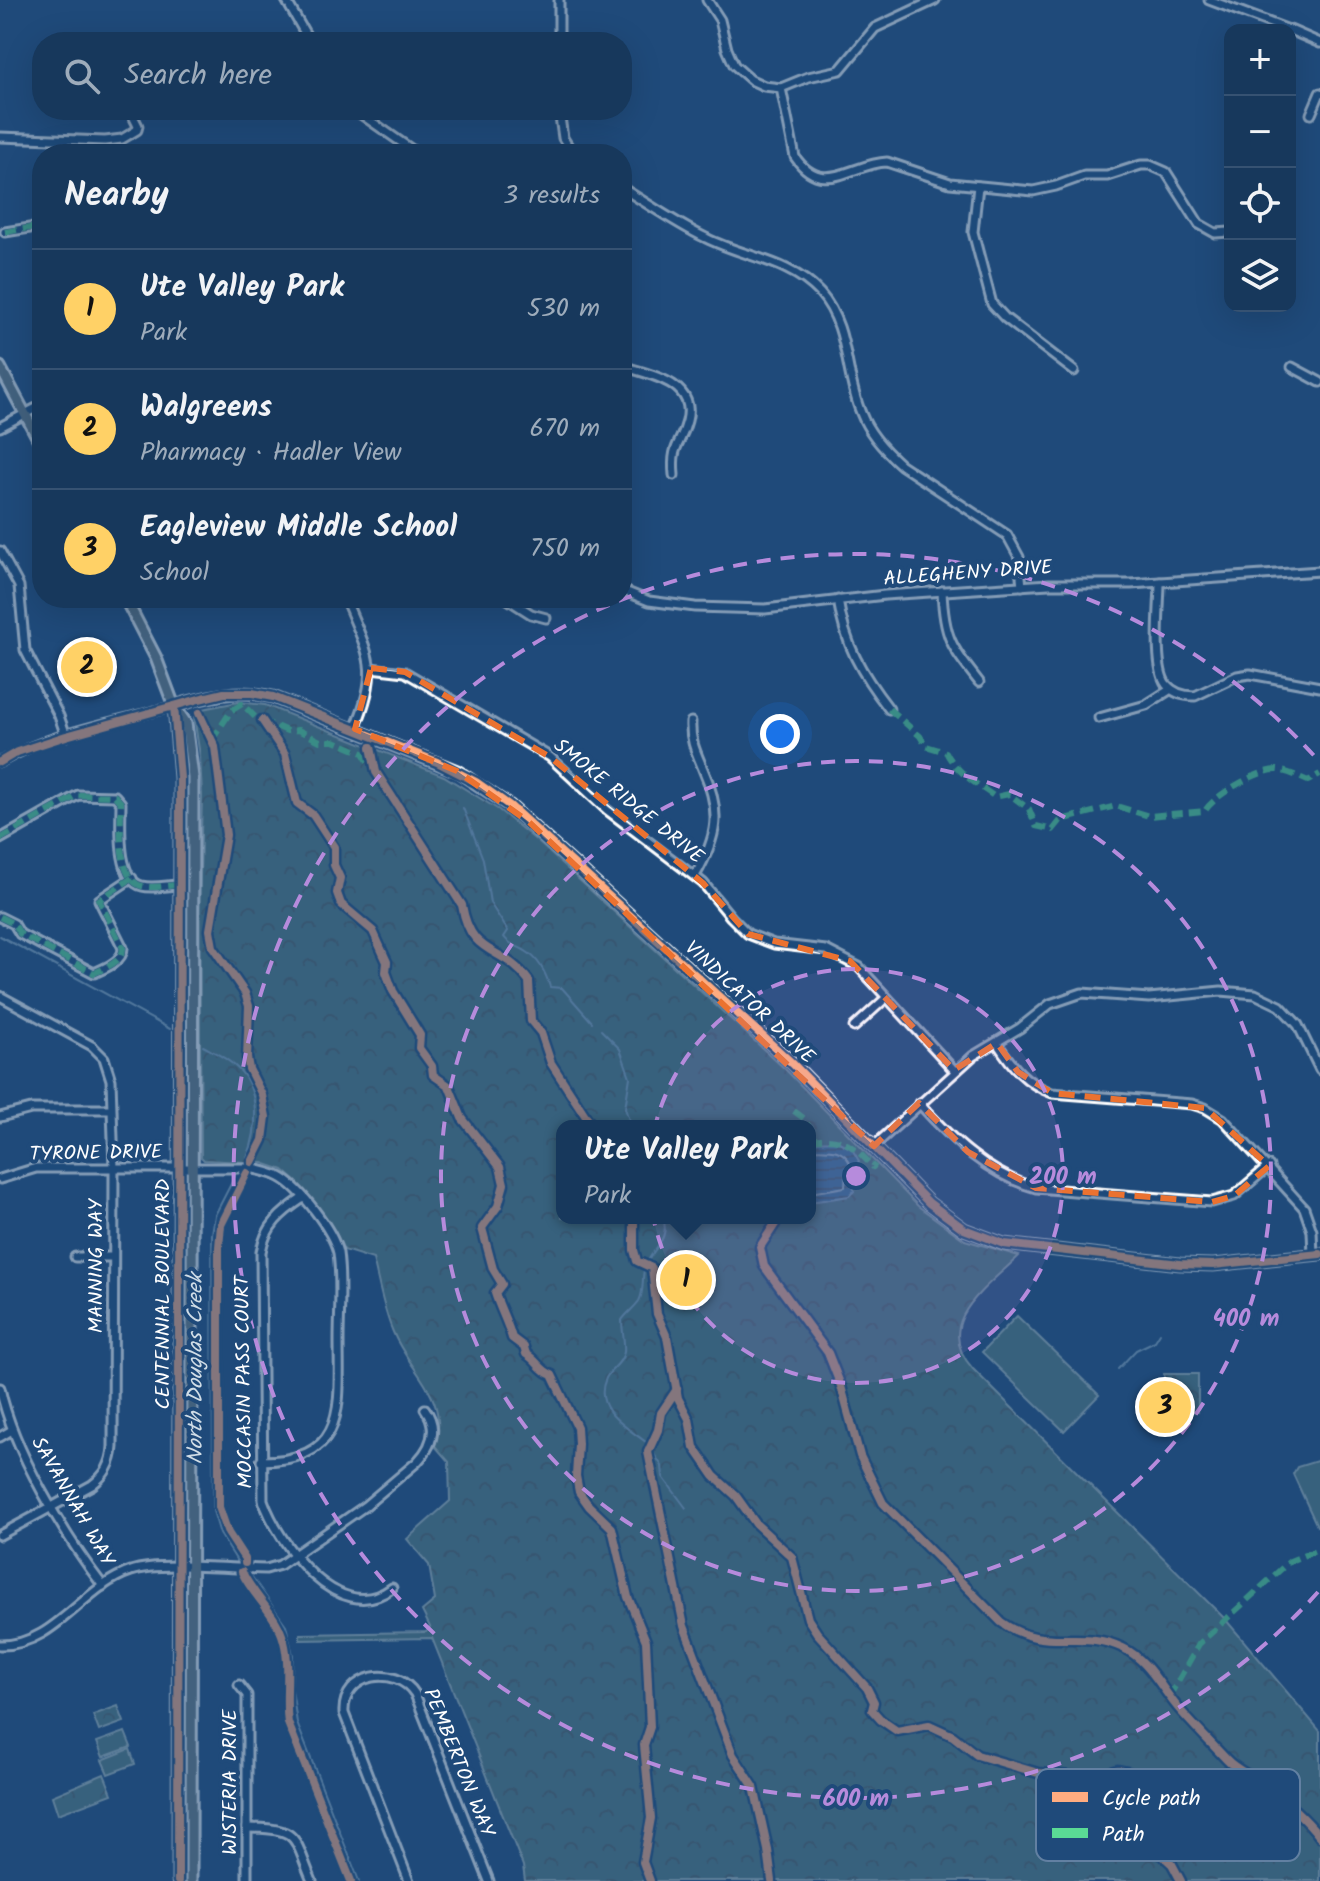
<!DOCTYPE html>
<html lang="en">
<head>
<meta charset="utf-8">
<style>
	:root { --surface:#17385c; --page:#244365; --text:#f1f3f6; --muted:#9eacbb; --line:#365272; --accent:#ffd166 }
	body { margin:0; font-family:Kalam,sans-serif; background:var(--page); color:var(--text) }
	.controls { position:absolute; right:24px; top:24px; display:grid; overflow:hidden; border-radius:16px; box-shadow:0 8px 32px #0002 }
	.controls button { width:72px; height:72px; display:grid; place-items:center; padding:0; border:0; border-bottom:2px solid var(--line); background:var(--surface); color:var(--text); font:40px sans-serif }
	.you { position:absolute; left:780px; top:734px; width:28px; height:28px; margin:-20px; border:6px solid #fff; border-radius:50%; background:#1a73e8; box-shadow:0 0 0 12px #1a73e833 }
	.badge { display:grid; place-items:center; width:52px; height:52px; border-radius:50%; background:var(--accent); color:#111; font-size:26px; font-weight:700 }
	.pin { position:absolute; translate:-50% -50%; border:4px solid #fff; box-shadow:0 2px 8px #0006 }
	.popup { position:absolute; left:556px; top:1120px; width:260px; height:104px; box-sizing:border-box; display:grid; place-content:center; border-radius:16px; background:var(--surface); filter:drop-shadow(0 2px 6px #0005); font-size:26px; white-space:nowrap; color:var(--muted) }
	.popup b { font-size:30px; color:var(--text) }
	.popup::after { content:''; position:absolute; left:50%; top:100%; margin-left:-16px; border:16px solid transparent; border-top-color:var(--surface) }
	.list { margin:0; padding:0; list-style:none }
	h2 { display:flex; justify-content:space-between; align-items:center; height:104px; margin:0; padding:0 32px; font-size:34px }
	h2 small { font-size:26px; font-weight:400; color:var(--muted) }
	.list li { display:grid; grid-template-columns:52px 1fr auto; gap:24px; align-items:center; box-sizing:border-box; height:120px; padding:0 32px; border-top:2px solid var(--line) }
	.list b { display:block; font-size:30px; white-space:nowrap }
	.list p { margin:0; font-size:26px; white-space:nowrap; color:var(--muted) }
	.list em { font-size:26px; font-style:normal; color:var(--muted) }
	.icon { flex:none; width:44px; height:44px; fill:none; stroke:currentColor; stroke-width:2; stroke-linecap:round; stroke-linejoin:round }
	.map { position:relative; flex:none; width:1320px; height:1881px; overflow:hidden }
	.search { position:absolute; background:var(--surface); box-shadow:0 8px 32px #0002; left:32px; top:32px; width:600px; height:88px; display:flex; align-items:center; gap:20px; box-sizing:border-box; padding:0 28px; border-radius:32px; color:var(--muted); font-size:30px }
	.panel { position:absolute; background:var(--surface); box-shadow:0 8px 32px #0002; left:32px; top:144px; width:600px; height:464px; border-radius:32px }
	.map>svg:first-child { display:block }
</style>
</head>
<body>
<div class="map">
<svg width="1320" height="1881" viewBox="0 0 1320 1881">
	<defs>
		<pattern id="park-crowns" width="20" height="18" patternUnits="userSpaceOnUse" patternTransform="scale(2)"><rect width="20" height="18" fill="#577c81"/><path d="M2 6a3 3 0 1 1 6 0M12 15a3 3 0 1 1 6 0" fill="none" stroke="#526466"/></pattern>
		<pattern id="water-rules" width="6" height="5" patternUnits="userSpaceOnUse" patternTransform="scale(2)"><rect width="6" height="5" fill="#42769f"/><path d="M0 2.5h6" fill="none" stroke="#485f71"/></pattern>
	</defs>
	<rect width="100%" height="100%" fill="#1f4a7a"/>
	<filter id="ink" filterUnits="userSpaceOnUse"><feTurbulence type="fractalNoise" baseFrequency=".0125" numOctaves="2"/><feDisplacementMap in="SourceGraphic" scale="16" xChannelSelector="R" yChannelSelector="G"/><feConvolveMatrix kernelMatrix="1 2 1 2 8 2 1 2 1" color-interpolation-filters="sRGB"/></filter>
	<g filter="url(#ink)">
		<g fill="#577c81" stroke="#abbec0" stroke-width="2">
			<path d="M1017,1316L1099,1395L1064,1431L982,1352Z"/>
			<path d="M1320,1460V1525L1317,1526L1293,1474L1297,1467Z"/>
			<path d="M125,1732L131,1747L103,1757L97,1742Z"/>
			<path d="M130,1749L135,1764L108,1774L102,1760Z"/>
		</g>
		<g fill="url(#park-crowns)" stroke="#abbec0" stroke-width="2" fill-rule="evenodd">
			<path d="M238,702L265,705L444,776L499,810L537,841L785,1069L918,1206L965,1240L1019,1256C987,1287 931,1323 973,1369L1226,1620L1320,1731V1881H525L523,1866L432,1638L300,1640V1634L426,1632L430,1627L422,1611L435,1600L429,1565L407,1539L450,1501L449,1462L435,1446C450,1396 410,1373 393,1332C383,1309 379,1283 373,1259L344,1250L335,1231L297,1182L283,1170L263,1163L204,1160L201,1157L199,915L202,795L200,756L194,717L197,710ZM562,1126H810V1218H562Z"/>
			<rect x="1164" y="1374" width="34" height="38"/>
			<path d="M118,1706L124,1722L99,1731L93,1715Z"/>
			<path d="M104,1774L112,1794L58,1814L52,1796Z"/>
		</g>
		<path fill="url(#water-rules)" stroke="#8eadc5" stroke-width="2" d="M837,1141L852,1149L859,1161L853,1173L854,1191L849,1196L810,1202V1144L811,1142Z"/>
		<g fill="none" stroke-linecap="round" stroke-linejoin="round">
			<path stroke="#b3c8d9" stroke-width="2" d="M810,1149C826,1150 842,1146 850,1163L846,1171L845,1187L810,1193"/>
			<g stroke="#8eadc5" stroke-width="2">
				<path d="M463,808L483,859L490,903L508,931L504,937C510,946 519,946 527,952C540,960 546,974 550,987L562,988L592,1022"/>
				<path d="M0,936L170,1029"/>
				<path d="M601,1030L620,1049L630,1077L625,1108L631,1126"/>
				<path d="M203,1046C214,1052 227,1058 236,1067C261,1088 258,1131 247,1158"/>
				<path d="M235,1176L215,1215L212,1234L213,1511L220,1534L237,1561"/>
				<path d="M663,1218C671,1241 650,1249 644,1270C642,1279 644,1293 639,1301C634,1308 627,1313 622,1320C622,1330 625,1343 624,1352C622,1364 611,1368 606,1378C592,1409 625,1426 646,1442L662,1466L663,1477L686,1508"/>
				<path d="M1118,1369L1136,1350L1155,1341L1160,1333"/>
				<path d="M252,1577L286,1625L293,1655L292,1689L297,1723L359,1881"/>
			</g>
			<defs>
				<g id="minor">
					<path d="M286,0L310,42"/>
					<path d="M707,0L720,20L727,49L734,65L751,80L764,86L781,88L808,77L840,70L875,28L935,0"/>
					<path d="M1209,0L1289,30"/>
					<path d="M1290,30L1320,43"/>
					<path d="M559,42V0"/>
					<path d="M781,88L795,157C823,198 852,163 887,162L950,183L1033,191L1056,186L1084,176H1107L1141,165H1150L1166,172L1199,224L1215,233L1230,232"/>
					<path d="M355,110L418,154"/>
					<path d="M559,110L563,138L573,154"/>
					<path d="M1311,114L1320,93"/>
					<path d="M0,137L105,141L122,139L137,130L138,126L130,110"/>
					<path d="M978,186L973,232L992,304L1005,318L1074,371"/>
					<path d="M622,188C650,205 677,224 706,238C743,257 790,260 820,293C850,327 844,373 861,413C869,434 884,450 901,465L1007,535L1019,557L1022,586"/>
					<path d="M5,232L42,226"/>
					<path d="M622,366C648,374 697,382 687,421C681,446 671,443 674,475"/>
					<path d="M1292,367L1320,382"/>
					<path d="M0,427L42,405"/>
					<path d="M0,551L19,586L25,650L59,716L66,736"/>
					<path d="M1160,582C1160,605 1153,666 1166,684C1173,693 1185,696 1195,696L1237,676L1250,674L1320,687"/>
					<path d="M622,590L649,601L695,607L765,609L885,595L1049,584H1131L1320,571"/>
					<path d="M942,591C944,638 951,646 979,682"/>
					<path d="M345,598C369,657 381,667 355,729"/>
					<path d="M506,598L531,614L546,618"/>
					<path d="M838,600C845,645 861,673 889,709"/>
					<path d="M371,668L405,672L550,757L607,810L703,883L731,917L748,934L774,944L826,950L859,967L954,1070"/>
					<path d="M1099,718L1146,705L1171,689"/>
					<path d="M691,722C690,741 696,752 703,769C722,812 718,836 695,876"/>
					<path d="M0,762C53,732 117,722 174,706"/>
					<path d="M0,839L78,795L115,796L121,803C121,823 116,880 142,886C153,889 169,885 180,885"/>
					<path d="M0,917L14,924L20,934L94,973C106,968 123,961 123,948L99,900L132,878"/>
					<path d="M0,996L92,1046L104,1058L111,1080L114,1168L113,1447C112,1464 105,1475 92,1485L0,1535"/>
					<path d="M854,1027L886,998"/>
					<path d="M997,1043C1012,1066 1025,1083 1052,1093L1192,1104L1205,1108L1223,1119L1304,1208L1312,1231L1313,1255"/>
					<path d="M919,1103C951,1139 988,1175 1036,1188L1212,1202L1234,1196L1269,1166"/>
					<path d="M0,1117L31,1109H111"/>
					<path d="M874,1146L973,1056L1020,1028L1050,1004L1082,993L1149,998L1221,991L1255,994L1280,1006L1298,1025L1320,1070"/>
					<path d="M0,1179L36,1168H249C259,1170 270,1172 280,1177C301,1188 333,1231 338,1253C342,1282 339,1311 339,1340C339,1406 348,1461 261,1461"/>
					<path d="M303,1198C282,1212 265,1226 261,1252L263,1500C278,1543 339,1628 392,1588"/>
					<path d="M75,1257H113"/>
					<path d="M0,1388C13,1450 64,1535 103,1586"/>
					<path d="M0,1437L12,1430"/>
					<path d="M0,1645C55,1646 82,1587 131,1571C160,1561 233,1569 266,1569L280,1565L365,1506L417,1462C432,1446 439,1428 425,1409"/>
					<path d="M239,1685L247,1695V1881"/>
					<path d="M247,1828C300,1828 293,1836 312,1881"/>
					<path d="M409,1881L344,1713C342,1673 396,1664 415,1694L489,1881"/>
				</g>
				<g id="major">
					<path d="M0,367L42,446"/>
					<path d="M125,598L156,658L174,706L186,723L193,777L191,1881"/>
					<path d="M174,706C208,696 238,688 273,697L457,771L510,806L793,1064L929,1203L964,1229L1004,1244L1180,1264L1213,1265L1320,1254"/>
					<path d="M174,706L180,778L178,1881"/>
				</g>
			</defs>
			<use href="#minor" stroke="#fff" stroke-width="13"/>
			<use href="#major" stroke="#fff" stroke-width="15"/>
			<use href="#minor" stroke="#1f4a7a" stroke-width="7"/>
			<use href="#major" stroke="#6d7d84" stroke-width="9"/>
			<g stroke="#5adb95" stroke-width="6" stroke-dasharray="12 6" stroke-linecap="butt">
				<path d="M5,232L42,226"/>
				<path d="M889,709L920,736L926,746L946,752C956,772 978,785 995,797L1009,794L1029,809L1036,826L1053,830L1061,820L1116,806L1149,816L1205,811C1213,796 1259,769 1277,770C1287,771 1299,777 1308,781L1320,774"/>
				<path d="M212,740L231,711L242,704L255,717L287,731L298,730L320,741H334L363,753L371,766"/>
				<path d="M0,839L78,795L115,796L121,803C121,823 116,880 142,886C153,889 169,885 180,885"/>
				<path d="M0,917L14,924L20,934L94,973C106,968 123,961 123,948L99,900L132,878"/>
				<path d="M794,1111L806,1120L808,1126"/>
				<path d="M810,1140C843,1136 852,1144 873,1167L875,1164"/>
				<path d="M1169,1697L1199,1644L1290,1561L1320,1549"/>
			</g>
			<defs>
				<g id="cycleway">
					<path d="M174,706L180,778L178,1881"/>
					<path d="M199,713L215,747L226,835L210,930L213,947L245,993L249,1006L247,1058L249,1069L262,1095L266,1117L263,1140L252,1162"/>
					<path d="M262,720L285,754L297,803L313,815L334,847V865L340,878L337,893L341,904L373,931L387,962L386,972L393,991L420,1035L419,1048L432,1066L433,1075L449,1086L462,1118L500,1167L504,1184L498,1206L482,1228L493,1269L502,1284L495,1293C500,1309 508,1323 512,1338L524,1347L526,1354C537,1360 540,1371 552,1375L577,1427L578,1444L576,1476L579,1492L589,1506L612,1528L628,1597L646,1641L650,1727L644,1745L651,1818L643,1862L650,1881"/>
					<path d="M371,747L376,772L462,905C471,959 502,944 529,981L531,1021L541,1033L551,1063L592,1126"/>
					<path d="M0,762L17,752L66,736L199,699L224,693H252L273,697L437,762L476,782L510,806L793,1064L929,1203L964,1229L1004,1244L1180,1264L1213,1265L1320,1254"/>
					<path d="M634,1218V1250L637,1261L652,1268L657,1314L667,1337L678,1398L689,1419L694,1447L714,1476L736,1496L756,1524L792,1557L808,1619L817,1633L867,1688L874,1702L872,1710L881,1720L897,1731L929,1725L953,1736L977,1755L1038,1773L1094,1778L1118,1770L1128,1772L1133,1778L1131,1789L1158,1804L1160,1815H1126L1121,1822L1123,1828L1147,1841L1172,1864L1181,1881"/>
					<path d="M779,1218L760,1247L764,1266L828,1353L841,1386L860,1456L883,1503L1001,1622C1046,1654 1080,1627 1123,1648C1149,1660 1162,1690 1180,1710C1195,1727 1211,1743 1226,1759C1236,1770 1250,1775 1261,1783C1282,1798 1305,1817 1320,1837"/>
					<path d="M677,1389L661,1413L658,1430L648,1452L684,1626L733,1755L754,1787L768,1850L772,1881"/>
					<path d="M245,1563V1559L228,1533L219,1507V1247L221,1225L247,1173"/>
					<path d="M242,1572C252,1594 274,1612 282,1635C292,1663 284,1695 288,1723L351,1881"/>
				</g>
			</defs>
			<use href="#cycleway" stroke="#1f4a7a" stroke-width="13"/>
			<use href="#cycleway" stroke="#ffac80" stroke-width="8"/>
		</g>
	</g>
	<path d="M0 0H1320V1881H0ZM371,668L405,672L550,757L703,883L748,934L850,961L954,1070L997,1043L1018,1072L1052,1093L1205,1108L1269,1166L1234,1196L1212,1202L1036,1188L968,1152L919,1103L874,1146L529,822L457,771L355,729Z" fill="#1f4a7a" fill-opacity=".55" fill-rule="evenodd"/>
	<path fill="none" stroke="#eb7230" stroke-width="6" stroke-dasharray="16 10" stroke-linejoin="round" d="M371,668L405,672L550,757L703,883L748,934L850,961L954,1070L997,1043L1018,1072L1052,1093L1205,1108L1269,1166L1234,1196L1212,1202L1036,1188L968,1152L919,1103L874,1146L529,822L457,771L355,729Z"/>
	<circle cx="856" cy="1176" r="207" fill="#b68bdc" fill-opacity=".12"/>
	<g fill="none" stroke="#b68bdc" stroke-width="4" stroke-dasharray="14 10">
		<circle cx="856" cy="1176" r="207"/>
		<circle cx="856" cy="1176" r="415"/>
		<path d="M1318 1592A622 622 0 1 1 1318 760"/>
	</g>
	<g text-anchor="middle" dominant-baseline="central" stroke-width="8" stroke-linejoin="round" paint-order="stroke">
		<g font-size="20" fill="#fff" stroke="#1f4a7a">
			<text transform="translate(968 574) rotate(-4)">ALLEGHENY DRIVE</text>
			<text transform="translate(628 802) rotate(39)">SMOKE RIDGE DRIVE</text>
			<text transform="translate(749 1003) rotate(43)">VINDICATOR DRIVE</text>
			<text transform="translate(96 1154) rotate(-1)">TYRONE DRIVE</text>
			<text transform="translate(97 1266) rotate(-90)">MANNING WAY</text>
			<text transform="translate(164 1294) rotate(-90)">CENTENNIAL BOULEVARD</text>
			<text transform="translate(245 1382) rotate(-91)">MOCCASIN PASS COURT</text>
			<text transform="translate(72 1502) rotate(60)">SAVANNAH WAY</text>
			<text transform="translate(458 1763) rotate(68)">PEMBERTON WAY</text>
			<text transform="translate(231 1782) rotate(-90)">WISTERIA DRIVE</text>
		</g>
		<g font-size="22" font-style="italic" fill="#d0dde7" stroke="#1f4a7a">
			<text transform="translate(196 1369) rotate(-90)">North Douglas Creek</text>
		</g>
	</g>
	<rect x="1036" y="1769" width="264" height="92" rx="12" fill="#1f4a7a" stroke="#6280a2" stroke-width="2"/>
	<rect x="1052" y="1792" width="36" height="10" fill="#ffac80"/>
	<rect x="1052" y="1828" width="36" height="10" fill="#5adb95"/>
	<g font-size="22" fill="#fff">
		<text x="1102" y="1805">Cycle path</text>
		<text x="1102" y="1841">Path</text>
	</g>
	<circle cx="856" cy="1176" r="12" fill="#b68bdc" stroke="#1f4a7a" stroke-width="4"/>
	<g font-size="24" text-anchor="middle" font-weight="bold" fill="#b68bdc" stroke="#1f4a7a" stroke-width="8" stroke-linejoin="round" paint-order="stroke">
		<text x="1063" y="1184">200 m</text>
		<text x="1246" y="1326">400 m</text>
		<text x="856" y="1806">600 m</text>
	</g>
</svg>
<div class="controls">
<button>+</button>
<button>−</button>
<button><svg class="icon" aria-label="locate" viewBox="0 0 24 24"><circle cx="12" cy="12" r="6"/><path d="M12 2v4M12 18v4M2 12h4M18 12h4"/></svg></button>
<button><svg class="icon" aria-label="layers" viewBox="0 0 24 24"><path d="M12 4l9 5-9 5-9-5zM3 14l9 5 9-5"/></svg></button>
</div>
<div class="you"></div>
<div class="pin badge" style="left:686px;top:1280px">1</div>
<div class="popup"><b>Ute Valley Park</b>Park</div>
<div class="pin badge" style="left:87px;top:667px">2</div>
<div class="pin badge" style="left:1165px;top:1407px">3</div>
<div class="search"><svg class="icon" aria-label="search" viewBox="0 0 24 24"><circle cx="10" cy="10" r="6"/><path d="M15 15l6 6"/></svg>Search here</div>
<section class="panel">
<h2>Nearby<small>3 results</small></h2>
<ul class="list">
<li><span class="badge">1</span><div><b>Ute Valley Park</b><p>Park</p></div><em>530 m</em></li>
<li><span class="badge">2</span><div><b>Walgreens</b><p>Pharmacy · Hadler View</p></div><em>670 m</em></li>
<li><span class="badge">3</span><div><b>Eagleview Middle School</b><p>School</p></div><em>750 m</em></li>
</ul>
</section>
</div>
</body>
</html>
